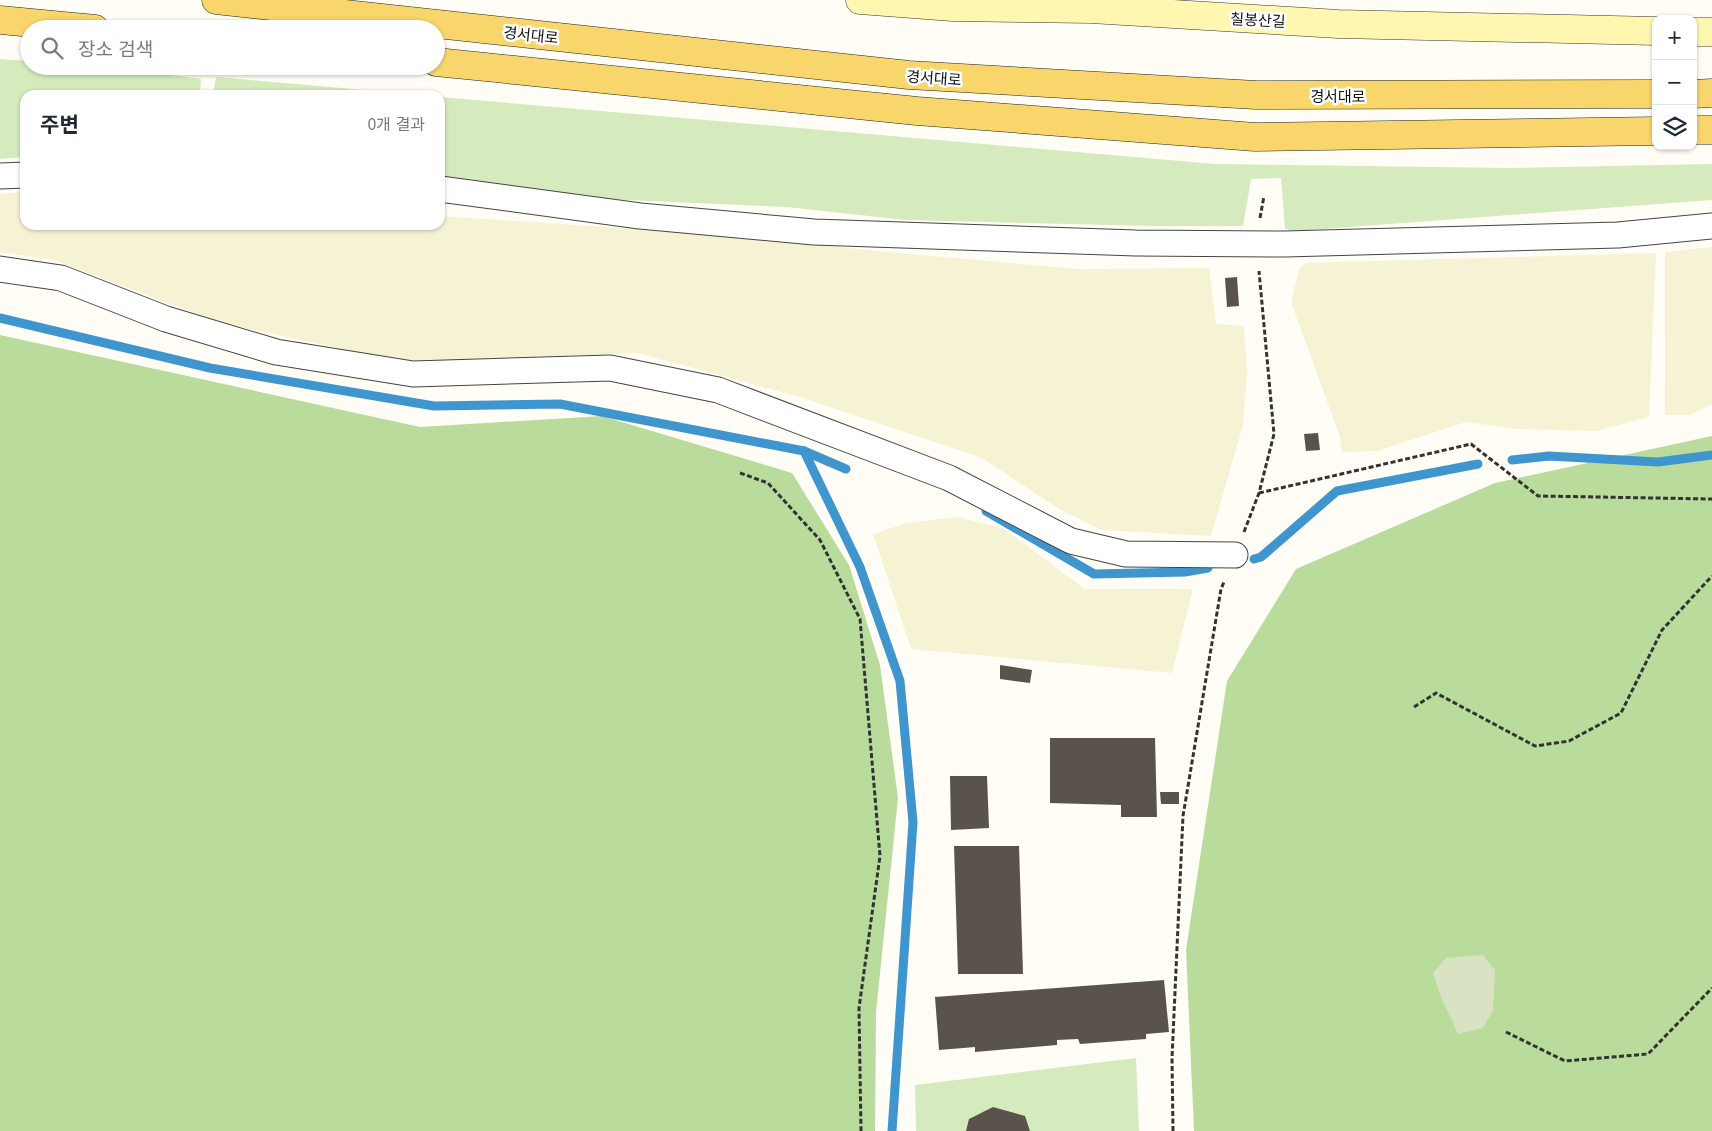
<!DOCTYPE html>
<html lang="ko">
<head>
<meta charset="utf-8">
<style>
	:root { --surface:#fff; --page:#f6f6f7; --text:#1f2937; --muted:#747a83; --line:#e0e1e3 }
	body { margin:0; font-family:Georgia,"Noto Sans KR",serif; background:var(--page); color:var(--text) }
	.controls { position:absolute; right:15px; top:15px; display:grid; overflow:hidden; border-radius:10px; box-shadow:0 1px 4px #0004 }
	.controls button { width:45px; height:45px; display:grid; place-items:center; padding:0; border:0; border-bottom:1px solid var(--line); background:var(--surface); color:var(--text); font:25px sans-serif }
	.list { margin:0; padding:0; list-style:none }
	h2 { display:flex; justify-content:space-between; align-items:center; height:65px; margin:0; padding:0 20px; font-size:21px }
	h2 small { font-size:16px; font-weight:400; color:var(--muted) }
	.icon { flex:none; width:28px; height:28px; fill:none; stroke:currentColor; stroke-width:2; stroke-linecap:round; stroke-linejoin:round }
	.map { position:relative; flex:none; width:1712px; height:1131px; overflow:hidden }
	.search { position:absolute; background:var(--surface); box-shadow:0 1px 4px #0004; left:20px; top:20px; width:425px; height:55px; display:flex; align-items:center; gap:12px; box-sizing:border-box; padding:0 18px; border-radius:28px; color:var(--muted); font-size:19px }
	.panel { position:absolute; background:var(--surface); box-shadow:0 1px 4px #0004; left:20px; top:90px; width:425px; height:140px; border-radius:15px }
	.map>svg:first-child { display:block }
</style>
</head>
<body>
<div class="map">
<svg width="1712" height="1131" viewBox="0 0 1712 1131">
	<rect width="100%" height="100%" fill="#fffdf5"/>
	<g fill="#f6f3d4">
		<path d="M25,192V225H440V216L726,235L867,250L1077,269L1209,268L1216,324L1244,326L1247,372L1243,425L1211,536L1101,530L1061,510L982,458L803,398L638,353L409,363L221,323L54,260L0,252V194Z"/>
		<path d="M1712,247V404L1690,415H1665V252Z"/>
		<path d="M1656,253L1649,417L1596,431L1517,429L1466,422L1377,451L1342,452L1340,437L1291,302L1299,270L1305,263Z"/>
		<path d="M956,517L1003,528L1085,589H1193L1172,673L911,649L873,534L907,523Z"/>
	</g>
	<g fill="#d5ebbd">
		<path d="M0,59L29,61V66H100L201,79L200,95H25V157L0,159Z"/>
		<path d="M216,77L420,95H213Z"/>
		<path d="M440,97L1215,164L1508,168L1712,164V200L1296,231L1285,229L1281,178L1251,179L1243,226H1152L905,220L787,207L511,195L440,181Z"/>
		<path d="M1136,1058L1139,1131H916L915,1085Z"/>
	</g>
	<g fill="#b9dc9c">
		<path d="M0,335L420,427L602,416L792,473L849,565L880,665L898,798L876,1012L875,1131H0Z"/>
		<path d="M1712,436V1131H1194L1186,950L1227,681L1296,569L1495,483Z"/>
	</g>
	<path fill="#d9e3c4" d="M1483,955L1495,970L1493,1010L1483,1028L1458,1034L1441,997L1433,973L1446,958Z"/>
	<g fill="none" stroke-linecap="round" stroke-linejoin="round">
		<g stroke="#3f96cf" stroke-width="9">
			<path d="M0,318L210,368L434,406L560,404L804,451L846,469"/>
			<path d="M804,451L860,567L900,681L913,822L892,1131"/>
			<path d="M1512,460L1549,456L1658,462L1712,455"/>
			<path d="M986,511L1094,574L1185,572L1208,568"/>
			<path d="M1254,559L1261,557L1337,491L1478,464"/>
		</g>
	</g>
	<g fill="#5a524d">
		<path d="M1237,277L1239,306L1227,307L1225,278Z"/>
		<path d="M1318,433L1320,450L1306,451L1304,434Z"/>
		<path d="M1000,665L1032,670L1030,683L1000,679Z"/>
		<path d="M1050,738H1155L1157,817H1121V805L1050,803Z"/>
		<path d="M950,776H987L989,828L951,830Z"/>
		<path d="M1160,792H1179V804H1161Z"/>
		<path d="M954,846H1019L1023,974H958Z"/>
		<path d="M1164,980L1169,1032L1146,1034V1039L1080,1044L1078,1039L1057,1040V1045L975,1052V1047L939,1050L935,997Z"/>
		<path d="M993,1107L1025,1116L1030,1131H966L969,1119Z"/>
	</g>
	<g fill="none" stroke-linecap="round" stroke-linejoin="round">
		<defs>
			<g id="street">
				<path d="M0,176L25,175"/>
				<path d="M440,189L640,216L814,232L1136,243L1285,244L1618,235L1712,226"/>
				<path d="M0,269L61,278L166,319L276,352L413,374L610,368L718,390L949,478L1071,541L1126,554L1235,555"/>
			</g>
			<g id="secondary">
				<path d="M860,0L953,7L1091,9L1338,24L1656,31"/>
				<path d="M1693,32H1712"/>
			</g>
			<g id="primary">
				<path d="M216,0L909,75L1256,95L1656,94"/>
				<path d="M0,20L95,29"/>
				<path d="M436,62L917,111L1255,137L1656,131"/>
				<path d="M1693,94L1712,93"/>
				<path d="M1693,130H1712"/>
			</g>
		</defs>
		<use href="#street" stroke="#444" stroke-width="27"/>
		<use href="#secondary" stroke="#333" stroke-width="29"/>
		<use href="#primary" stroke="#222" stroke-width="29"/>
		<g stroke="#333" stroke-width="3" stroke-dasharray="5 2.5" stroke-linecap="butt">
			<path d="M1260,218L1264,196"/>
			<path d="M740,473L768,483L820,540L860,619L880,856L859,1008L861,1131"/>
			<path d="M1259,493L1471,444L1538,496L1712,499"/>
			<path d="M1244,532L1259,493L1274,434L1259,271"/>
			<path d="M1414,707L1436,693L1535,746L1569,741L1621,713L1662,630L1712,576"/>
			<path d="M1506,1032L1565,1061L1648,1054L1712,988"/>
			<path d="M1173,1131L1172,1058L1183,816L1221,589L1224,582"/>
		</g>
		<use href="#street" stroke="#fff" stroke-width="25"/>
		<use href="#secondary" stroke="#fff6b0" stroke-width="28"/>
		<use href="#primary" stroke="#f9d66b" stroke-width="28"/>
	</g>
	<g text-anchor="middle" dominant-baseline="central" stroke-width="5" stroke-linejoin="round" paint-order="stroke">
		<g font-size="15" fill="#111" stroke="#fff">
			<text transform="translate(1258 19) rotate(3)">칠봉산길</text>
			<text transform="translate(531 34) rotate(6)">경서대로</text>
			<text transform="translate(934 77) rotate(4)">경서대로</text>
			<text x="1338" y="95">경서대로</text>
		</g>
	</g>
</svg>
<div class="controls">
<button>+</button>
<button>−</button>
<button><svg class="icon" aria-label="layers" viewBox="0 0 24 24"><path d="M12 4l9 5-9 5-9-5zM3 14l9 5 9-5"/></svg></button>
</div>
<div class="search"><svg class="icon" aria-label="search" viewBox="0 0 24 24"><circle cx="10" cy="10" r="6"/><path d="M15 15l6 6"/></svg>장소 검색</div>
<section class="panel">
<h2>주변<small>0개 결과</small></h2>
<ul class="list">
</ul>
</section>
</div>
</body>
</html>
